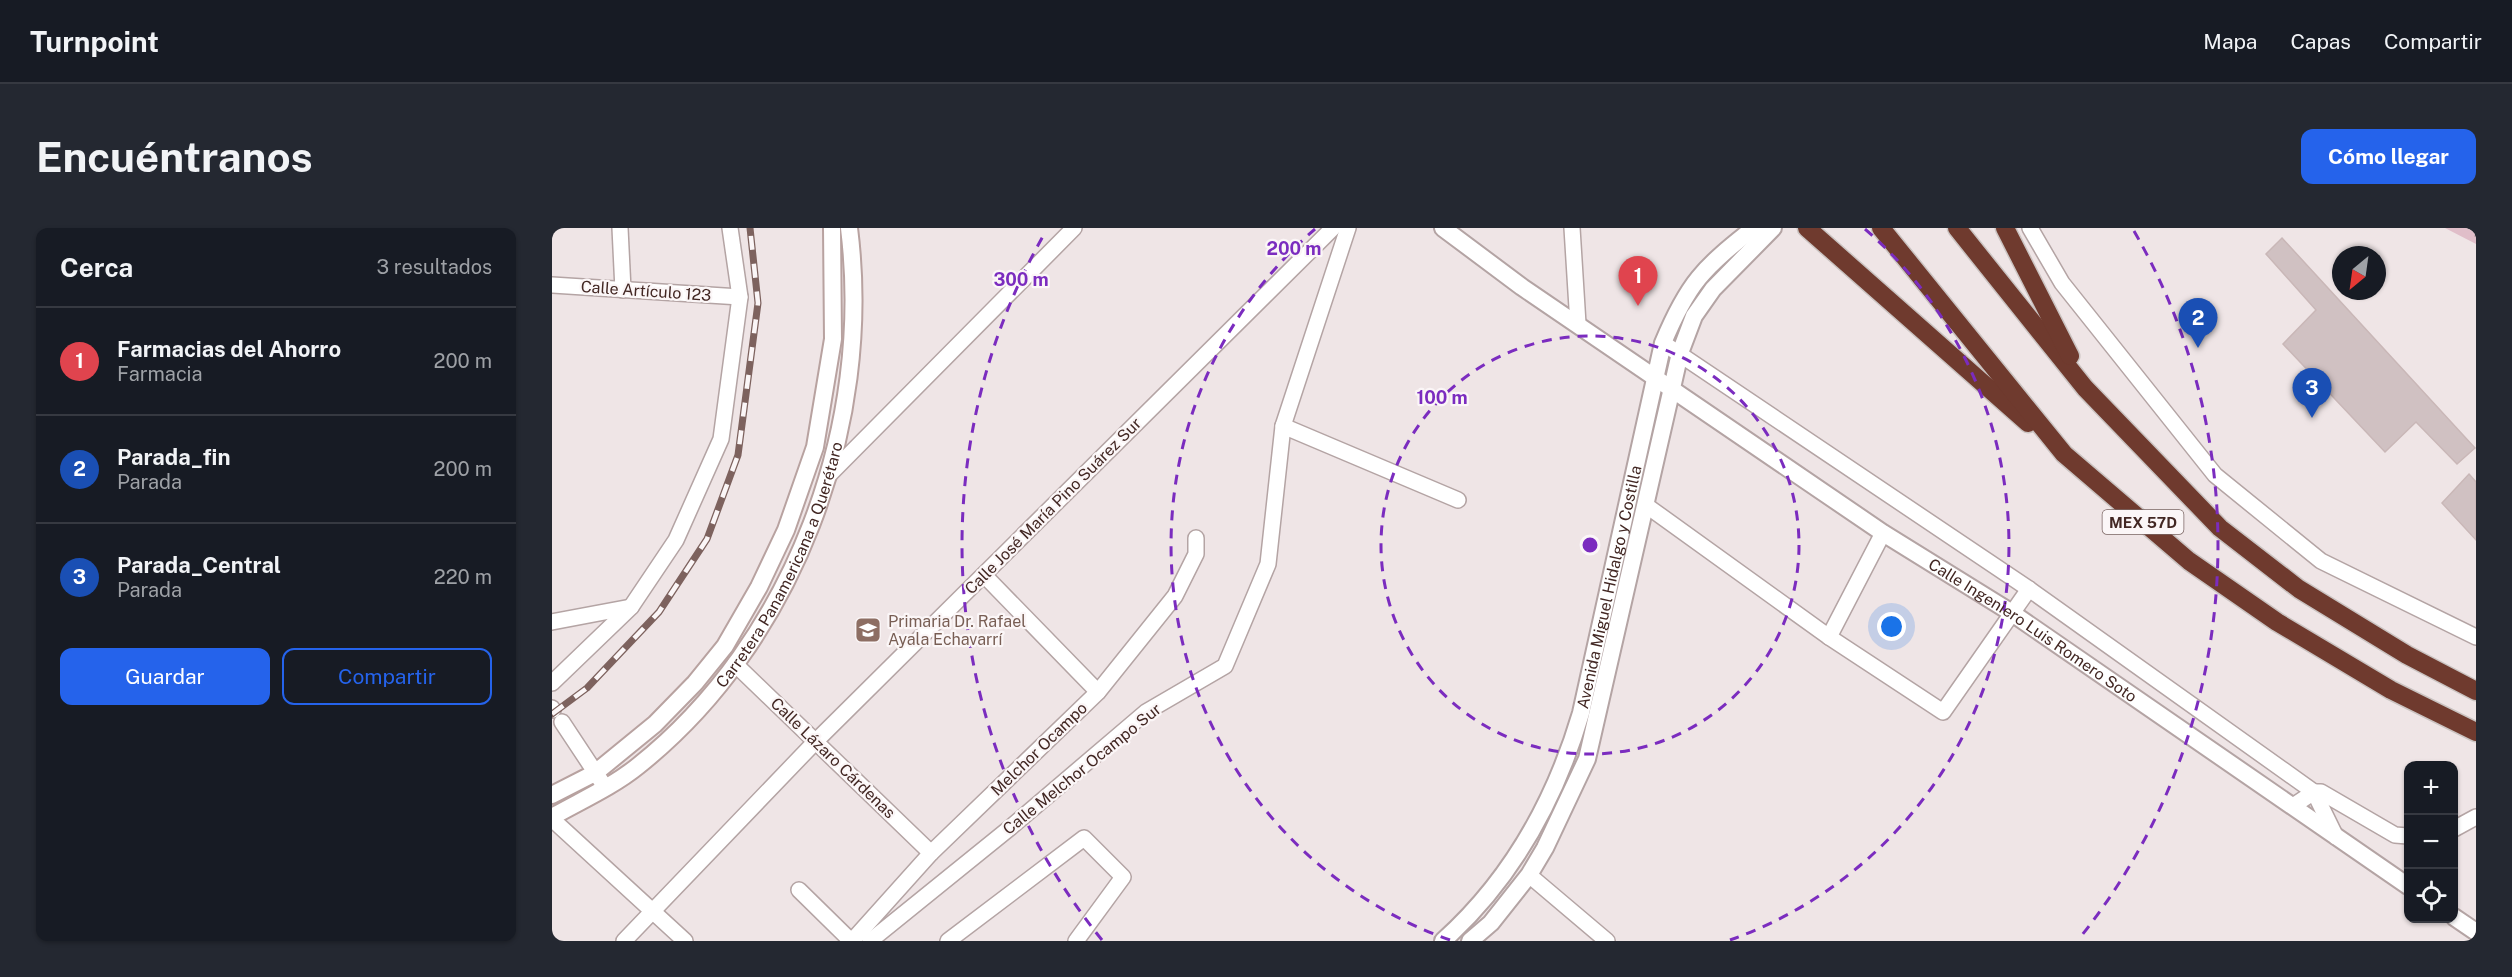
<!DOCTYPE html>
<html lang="es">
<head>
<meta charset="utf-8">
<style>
	:root { --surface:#171b24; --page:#242831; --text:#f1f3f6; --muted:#9ea1a6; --line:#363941; --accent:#2563eb }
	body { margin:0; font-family:"Public Sans",sans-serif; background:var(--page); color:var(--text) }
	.controls { position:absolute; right:18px; bottom:18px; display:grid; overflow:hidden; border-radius:12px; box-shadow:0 2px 4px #0004 }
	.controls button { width:54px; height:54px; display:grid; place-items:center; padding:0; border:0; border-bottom:2px solid var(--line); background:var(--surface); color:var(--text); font:30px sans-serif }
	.compass { position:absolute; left:1780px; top:18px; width:54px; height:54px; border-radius:50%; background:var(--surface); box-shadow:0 2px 4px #0004; rotate:209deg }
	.you { position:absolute; left:1340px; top:399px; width:21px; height:21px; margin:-15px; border:4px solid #fff; border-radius:50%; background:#1a73e8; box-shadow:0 0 0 9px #1a73e833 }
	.badge { display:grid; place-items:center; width:39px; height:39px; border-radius:50%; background:var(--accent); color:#fff; font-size:20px; font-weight:700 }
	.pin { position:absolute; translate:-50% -50px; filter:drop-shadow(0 2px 3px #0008) }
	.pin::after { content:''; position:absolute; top:32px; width:21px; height:18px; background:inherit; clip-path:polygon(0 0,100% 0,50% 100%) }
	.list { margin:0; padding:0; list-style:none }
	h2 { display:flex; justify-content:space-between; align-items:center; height:78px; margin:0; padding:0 24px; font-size:26px }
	h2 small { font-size:20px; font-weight:400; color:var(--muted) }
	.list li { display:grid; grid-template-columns:39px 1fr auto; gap:18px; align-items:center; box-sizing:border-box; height:108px; padding:0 24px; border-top:2px solid var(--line) }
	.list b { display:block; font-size:22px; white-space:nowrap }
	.list p { margin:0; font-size:20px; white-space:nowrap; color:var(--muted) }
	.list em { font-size:20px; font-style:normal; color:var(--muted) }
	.actions { display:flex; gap:12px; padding:18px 24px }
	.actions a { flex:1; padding:14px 0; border:2px solid var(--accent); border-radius:12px; text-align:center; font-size:21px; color:var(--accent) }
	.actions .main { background:var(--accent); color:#fff }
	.icon { flex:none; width:33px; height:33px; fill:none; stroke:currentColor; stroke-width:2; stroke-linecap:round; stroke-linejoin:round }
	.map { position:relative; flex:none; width:1924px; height:713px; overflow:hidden; border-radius:12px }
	header { display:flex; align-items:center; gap:36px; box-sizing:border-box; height:84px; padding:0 30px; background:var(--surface); border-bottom:2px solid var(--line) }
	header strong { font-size:28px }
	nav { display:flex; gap:33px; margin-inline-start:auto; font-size:21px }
	.intro { display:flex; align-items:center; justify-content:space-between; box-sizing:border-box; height:144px; padding:0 36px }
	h1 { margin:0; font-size:42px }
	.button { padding:15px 27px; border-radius:12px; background:var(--accent); color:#fff; font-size:21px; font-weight:700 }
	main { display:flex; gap:36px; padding:0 36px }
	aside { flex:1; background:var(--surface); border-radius:12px; box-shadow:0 2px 4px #0004 }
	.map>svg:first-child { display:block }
</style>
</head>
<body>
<header>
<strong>Turnpoint</strong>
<nav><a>Mapa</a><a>Capas</a><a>Compartir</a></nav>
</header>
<div class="intro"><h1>Encuéntranos</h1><a class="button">Cómo llegar</a></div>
<main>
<aside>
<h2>Cerca<small>3 resultados</small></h2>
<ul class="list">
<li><span class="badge" style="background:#e0444e">1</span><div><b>Farmacias del Ahorro</b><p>Farmacia</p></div><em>200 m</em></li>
<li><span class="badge" style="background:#1a4fb4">2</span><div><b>Parada_fin</b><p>Parada</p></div><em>200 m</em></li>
<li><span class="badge" style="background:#1a4fb4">3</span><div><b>Parada_Central</b><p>Parada</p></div><em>220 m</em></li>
</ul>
<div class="actions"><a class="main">Guardar</a><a>Compartir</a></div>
</aside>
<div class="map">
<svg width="1924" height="713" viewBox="0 0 1924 713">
	<defs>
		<pattern id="forest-crowns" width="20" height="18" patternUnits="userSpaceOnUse" patternTransform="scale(1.5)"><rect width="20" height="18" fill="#e0bec9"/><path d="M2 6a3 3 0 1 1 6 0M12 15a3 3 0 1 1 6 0" fill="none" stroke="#c1a3ac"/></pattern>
	</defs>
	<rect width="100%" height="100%" fill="#efe5e6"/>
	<path fill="url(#forest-crowns)" d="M1893,0H1924V16Z"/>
	<g fill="#d0c1c2" stroke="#c9b7b7" stroke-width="1.5">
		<path d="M1730,10L1923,220L1905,236L1864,194L1833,224L1731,116L1764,82L1714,26Z"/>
		<path d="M1917,246L1924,254V312L1890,275Z"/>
	</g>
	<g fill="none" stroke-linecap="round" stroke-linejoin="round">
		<defs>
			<g id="minor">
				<path d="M68,0L71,62"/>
				<path d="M1020,0L1026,96"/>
				<path d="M1478,0L1510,55L1663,247L1769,333L1924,409"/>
				<path d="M0,57L188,69"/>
				<path d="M1111,115L1477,361L1762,564L1784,609"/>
				<path d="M731,198L906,272"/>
				<path d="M278,246L522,0"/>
				<path d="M1095,278L1277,409L1391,484L1477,361"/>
				<path d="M432,347L546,464"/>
				<path d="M0,394L79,379"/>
				<path d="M1277,409L1331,305"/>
				<path d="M183,436L379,625"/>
				<path d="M0,455L79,379L124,312L169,211L188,69L178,0"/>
				<path d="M0,480L1,482"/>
				<path d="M10,494L53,559"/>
				<path d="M1741,578L1762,564H1769L1843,607L1856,608"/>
				<path d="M0,591L133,713"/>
				<path d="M1902,601L1924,589"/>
				<path d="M977,647L1055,713"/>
				<path d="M247,662L299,713"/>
				<path d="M72,713L264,513L781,0"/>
				<path d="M300,713L379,625L546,464L623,368L644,326V310"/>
				<path d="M318,713L459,599L594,484L673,438L716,336L731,198L796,0"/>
				<path d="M396,713L532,610L571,649L524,713"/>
			</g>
			<g id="tertiary">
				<path id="s1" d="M891,0L970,59L1331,305L1460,385L1856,658"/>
				<path d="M1902,689L1924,704"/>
				<path id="s2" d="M891,713C960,651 1003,573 1029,485L1111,115C1136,55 1151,40 1202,0"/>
				<path d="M918,713L939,695L977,647L993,620L1035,531L1128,125L1142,88L1161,61L1221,0"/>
			</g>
			<g id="secondary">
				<path d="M0,567L43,545L103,496L143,455L173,418L207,359L234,302L263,219L281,111L280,0"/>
				<path id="s3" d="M0,589C28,573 60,559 86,538C242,414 322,197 297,0"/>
			</g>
			<g id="motorway">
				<path d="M1255,0L1476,195"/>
				<path d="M1329,0L1512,226L1637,333L1725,394L1839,462L1924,504"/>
				<path d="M1405,0L1533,160L1668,300L1747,361L1855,427L1924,463"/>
				<path d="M1453,0L1518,128"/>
			</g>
		</defs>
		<use href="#minor" stroke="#b4a4a4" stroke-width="18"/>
		<use href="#tertiary" stroke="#b4a4a4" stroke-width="20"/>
		<use href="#secondary" stroke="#b8a2a0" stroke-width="20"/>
		<use href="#motorway" stroke="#cac3c1" stroke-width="21"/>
		<use href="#minor" stroke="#fff" stroke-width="15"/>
		<use href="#tertiary" stroke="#fff" stroke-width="16"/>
		<use href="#secondary" stroke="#fff" stroke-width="16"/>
		<use href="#motorway" stroke="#6f3a2e" stroke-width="18"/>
		<defs>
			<path id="rail" d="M0,486L35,460L107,384L155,311L186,227L206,75L198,0"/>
		</defs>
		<use href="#rail" stroke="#7d625e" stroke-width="7"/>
		<use href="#rail" stroke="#fbf6f7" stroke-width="4.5" stroke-dasharray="14" stroke-linecap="butt"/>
	</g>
	<g fill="none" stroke="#7b2cbf" stroke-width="3" stroke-dasharray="10 8">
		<circle cx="1038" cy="317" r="209"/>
		<path d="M898 712A419 419 0 0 1 763 1M1313 1A419 419 0 0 1 1178 712"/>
		<path d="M550 712A628 628 0 0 1 494 3M1582 3A628 628 0 0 1 1526 712"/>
	</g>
	<defs>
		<symbol id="school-square" viewBox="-11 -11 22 22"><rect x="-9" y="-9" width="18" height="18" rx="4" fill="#8d6e63" stroke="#fbf6f7"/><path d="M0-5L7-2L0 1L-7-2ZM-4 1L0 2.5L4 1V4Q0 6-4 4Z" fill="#fff"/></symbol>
	</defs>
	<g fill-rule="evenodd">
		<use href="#school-square" x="301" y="387" width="30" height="30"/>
	</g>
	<g text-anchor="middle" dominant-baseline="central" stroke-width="4.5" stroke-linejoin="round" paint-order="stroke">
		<rect fill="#fbf6f7" stroke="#7a6563" stroke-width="1.5" x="1550.5" y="282" width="81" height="24" rx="4.5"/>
		<g font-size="15" font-weight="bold" fill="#422723">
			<text x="1591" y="294">MEX 57D</text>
		</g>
		<g font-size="16" fill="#422723" stroke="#fbf6f7">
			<text transform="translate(94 63) rotate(4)">Calle Artículo 123</text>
			<text transform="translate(501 278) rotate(-45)">Calle José María Pino Suárez Sur</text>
			<text stroke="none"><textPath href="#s3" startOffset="351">Carretera Panamericana a Querétaro</textPath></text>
			<text stroke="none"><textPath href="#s2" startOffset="399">Avenida Miguel Hidalgo y Costilla</textPath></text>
			<text stroke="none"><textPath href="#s1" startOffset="714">Calle Ingeniero Luis Romero Soto</textPath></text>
			<text transform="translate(487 521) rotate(-44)">Melchor Ocampo</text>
			<text transform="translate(281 530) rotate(44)">Calle Lázaro Cárdenas</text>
			<text transform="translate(530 541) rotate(-39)">Calle Melchor Ocampo Sur</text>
		</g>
		<g font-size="16" fill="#785e54" stroke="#fbf6f7" text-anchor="start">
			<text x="336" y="393">Primaria Dr. Rafael<tspan x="336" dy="18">Ayala Echavarrí</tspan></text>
		</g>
	</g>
	<circle cx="1038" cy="317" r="9" fill="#7b2cbf" stroke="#fbf6f7" stroke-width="3"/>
	<g font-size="18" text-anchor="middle" font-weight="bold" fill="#7b2cbf" stroke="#fbf6f7" stroke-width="4.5" stroke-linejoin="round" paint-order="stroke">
		<text x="742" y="27">200 m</text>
		<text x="469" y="58">300 m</text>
		<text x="890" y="176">100 m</text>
	</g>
</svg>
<div class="controls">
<button>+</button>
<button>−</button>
<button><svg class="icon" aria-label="locate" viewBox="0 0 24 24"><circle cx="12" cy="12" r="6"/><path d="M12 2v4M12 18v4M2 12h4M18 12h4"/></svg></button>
</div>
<svg class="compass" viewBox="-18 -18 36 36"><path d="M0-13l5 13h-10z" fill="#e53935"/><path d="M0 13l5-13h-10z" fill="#9ea1a6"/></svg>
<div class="you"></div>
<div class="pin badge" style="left:1086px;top:78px;background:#e0444e">1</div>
<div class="pin badge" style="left:1646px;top:120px;background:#1a4fb4">2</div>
<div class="pin badge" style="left:1760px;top:190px;background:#1a4fb4">3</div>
</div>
</main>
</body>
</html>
